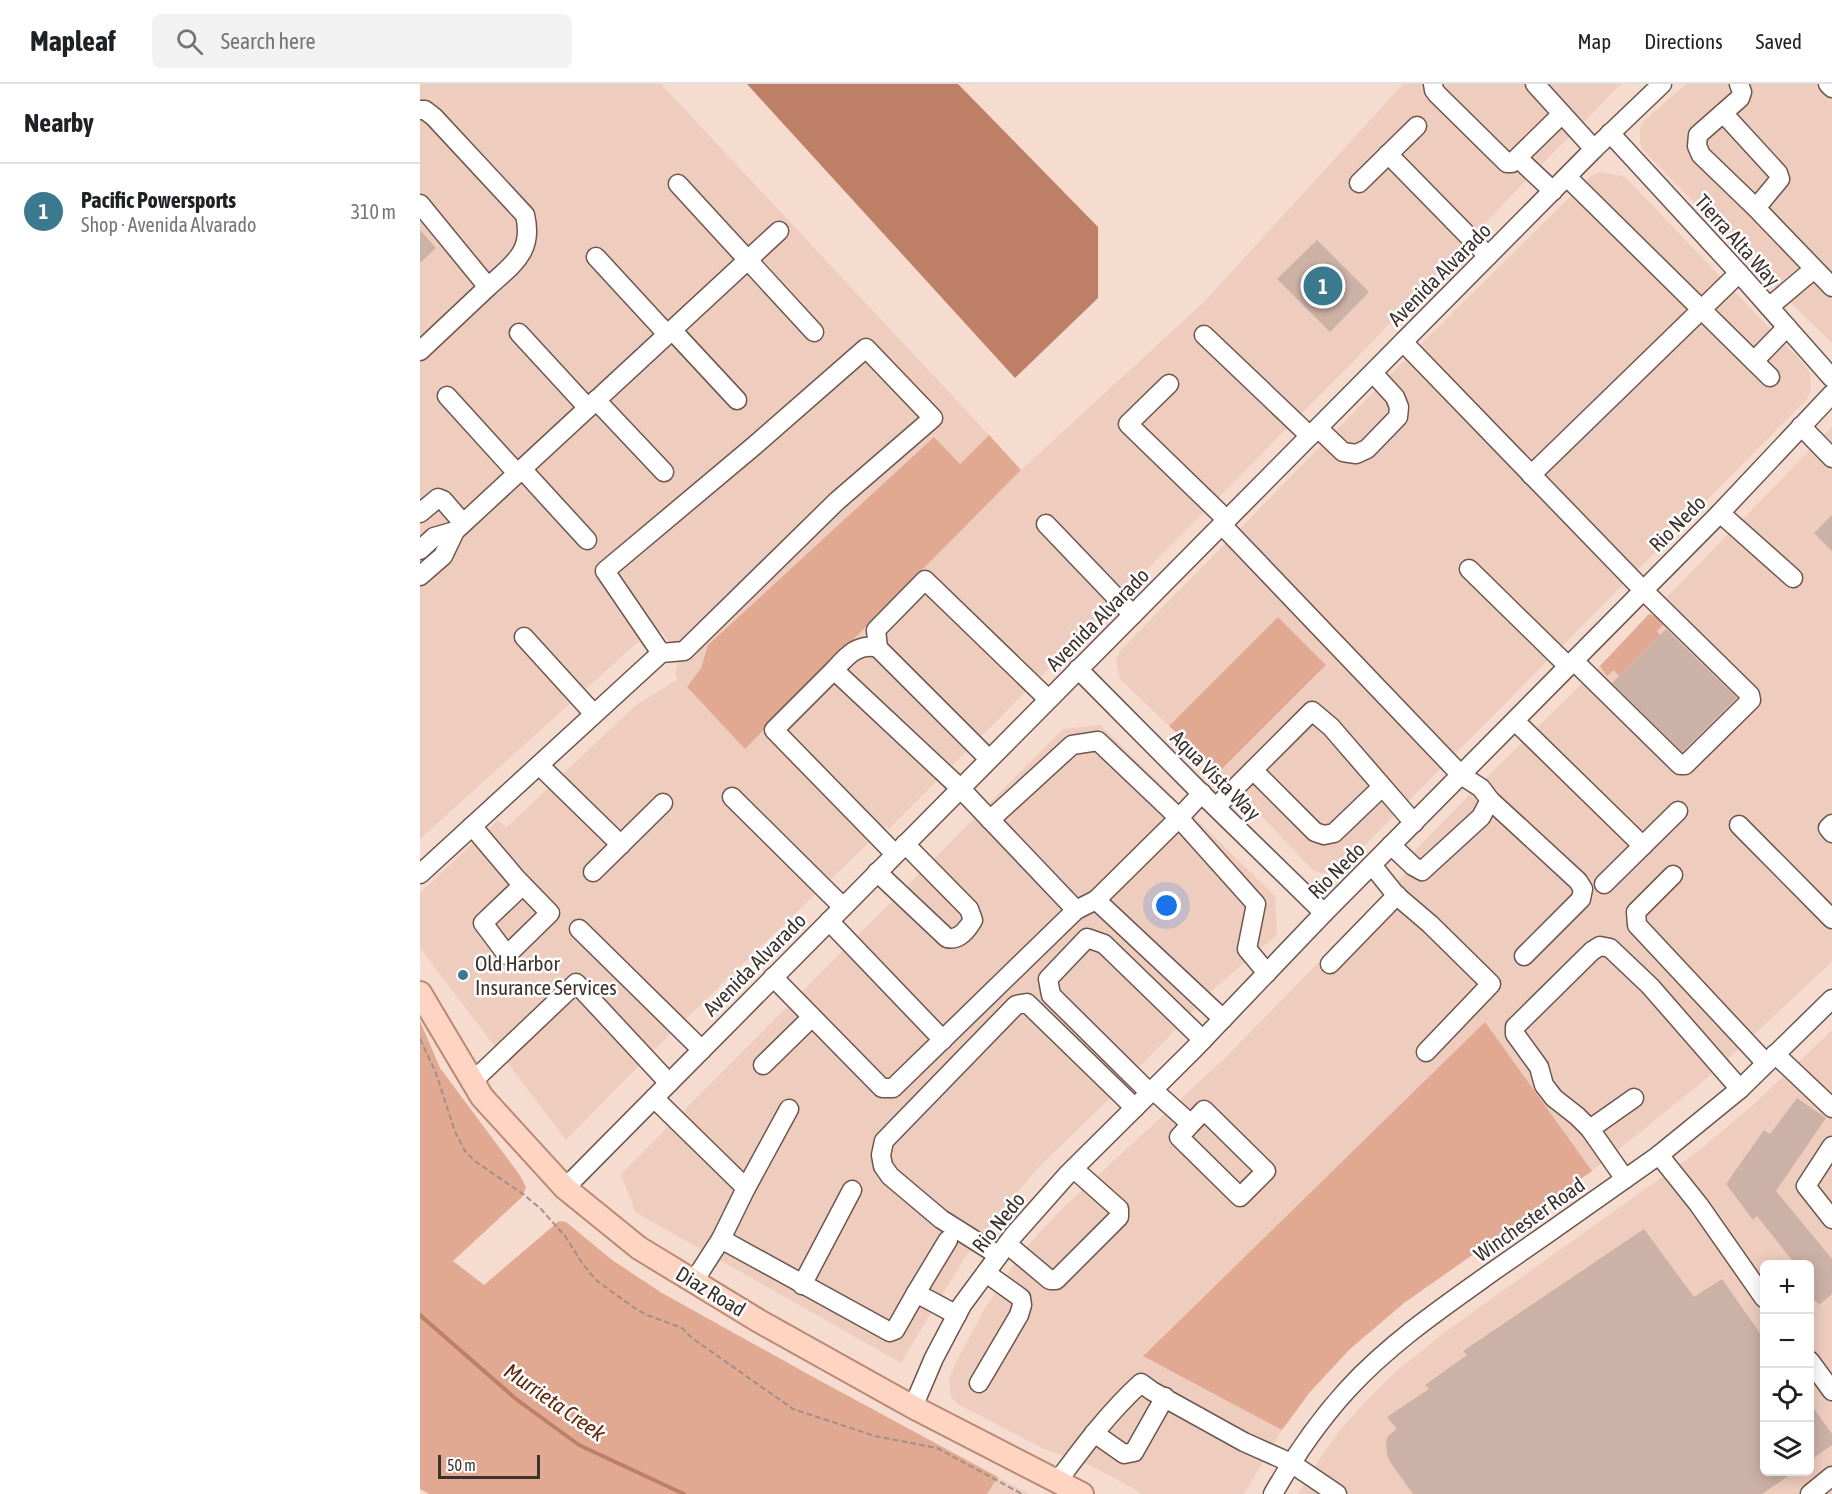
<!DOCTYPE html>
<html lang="en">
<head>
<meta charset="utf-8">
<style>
	:root { --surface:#fff; --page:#f2f2f2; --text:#202124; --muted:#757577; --line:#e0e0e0; --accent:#3b798f }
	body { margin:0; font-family:"Asap Condensed",sans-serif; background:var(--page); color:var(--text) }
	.controls { position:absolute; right:18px; bottom:18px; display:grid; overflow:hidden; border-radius:9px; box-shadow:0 3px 15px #0003 }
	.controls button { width:54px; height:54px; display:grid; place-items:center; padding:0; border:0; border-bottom:2px solid var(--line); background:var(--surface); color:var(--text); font:30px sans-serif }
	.scale { position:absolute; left:18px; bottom:15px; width:102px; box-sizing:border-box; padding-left:6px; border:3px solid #3c312d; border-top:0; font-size:16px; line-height:21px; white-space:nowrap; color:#3c312d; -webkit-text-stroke:4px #fff; paint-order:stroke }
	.you { position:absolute; left:747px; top:822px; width:21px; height:21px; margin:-15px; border:4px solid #fff; border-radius:50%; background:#1a73e8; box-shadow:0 0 0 9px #1a73e833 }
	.badge { display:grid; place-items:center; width:39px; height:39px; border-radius:50%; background:var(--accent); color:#fff; font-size:20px; font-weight:700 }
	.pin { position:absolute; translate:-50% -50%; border:3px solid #fff; box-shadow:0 2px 6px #0006 }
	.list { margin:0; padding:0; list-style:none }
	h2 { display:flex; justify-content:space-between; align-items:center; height:78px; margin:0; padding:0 24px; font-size:26px }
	h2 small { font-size:20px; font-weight:400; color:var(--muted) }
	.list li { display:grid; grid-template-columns:39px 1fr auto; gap:18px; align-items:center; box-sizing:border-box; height:96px; padding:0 24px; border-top:2px solid var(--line) }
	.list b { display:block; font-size:22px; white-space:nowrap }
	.list p { margin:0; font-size:20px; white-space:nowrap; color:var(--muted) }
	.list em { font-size:20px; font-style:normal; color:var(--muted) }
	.icon { flex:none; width:33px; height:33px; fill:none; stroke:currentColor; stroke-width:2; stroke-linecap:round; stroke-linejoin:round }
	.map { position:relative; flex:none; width:1412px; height:1410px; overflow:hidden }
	header { display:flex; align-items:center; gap:36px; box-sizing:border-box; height:84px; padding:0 30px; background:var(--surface); border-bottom:2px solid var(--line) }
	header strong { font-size:28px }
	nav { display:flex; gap:33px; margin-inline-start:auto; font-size:21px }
	.search { width:420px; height:54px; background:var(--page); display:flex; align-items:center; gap:15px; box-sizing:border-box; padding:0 21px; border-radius:9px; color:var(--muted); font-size:22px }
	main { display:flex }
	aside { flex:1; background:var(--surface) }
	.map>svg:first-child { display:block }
</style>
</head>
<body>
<header>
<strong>Mapleaf</strong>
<div class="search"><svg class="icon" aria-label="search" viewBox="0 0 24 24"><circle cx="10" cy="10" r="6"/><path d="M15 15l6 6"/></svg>Search here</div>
<nav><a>Map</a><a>Directions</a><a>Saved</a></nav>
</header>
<main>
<aside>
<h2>Nearby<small></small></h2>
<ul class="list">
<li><span class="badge">1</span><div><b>Pacific Powersports</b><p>Shop · Avenida Alvarado</p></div><em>310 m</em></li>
</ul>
</aside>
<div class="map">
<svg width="1412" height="1410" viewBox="0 0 1412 1410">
	<rect width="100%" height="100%" fill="#f6dbcf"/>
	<g fill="#efcdbe" fill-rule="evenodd">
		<path d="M0,0H241L569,351L540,380L514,354L288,561L281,584L325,665L601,386L784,218L983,0H1201L1092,111L934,277L469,745L466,742L249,951L146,1056L0,864V809L78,736L86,744L216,621L258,595L255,591L259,572L242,548L220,556L0,755Z"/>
		<path d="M1266,0H1412V259L1378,226L1222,65L1220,59V46L1224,37Z"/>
		<path d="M1180,88L1202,92L1208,96L1383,279L1390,289L1391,305L1387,315L925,781L917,787L908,790L894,787L799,688L906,581L858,533L749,642L700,595L696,578L699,568L980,281L1172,91Z"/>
		<path d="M1412,343V878L1287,994L1172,1087L1065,939L723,1271L862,1346L824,1410H721L715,1405L671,1382L622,1364L536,1319L531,1312L529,1295L537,1276L564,1226L599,1173L618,1150L645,1122L807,972L986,789L980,782L1066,694L1180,582Z"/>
		<path d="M680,641L855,812L857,851L797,902L689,1015L618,1084L572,1138L545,1173L481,1279L215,1128L201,1090L643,645Z"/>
		<path d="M1412,946V1410H878L898,1377L920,1346L947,1316L974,1289L1029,1245L1280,1066L1334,1020ZM1344,1180H1390V1388H1344Z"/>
		<path d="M578,1393L609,1410H567Z"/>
	</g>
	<g fill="#e1a992">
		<path d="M569,351L601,386L325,665L267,603L281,584L288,561L514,353L540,380Z"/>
		<path d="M1229,530L1236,533L1244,540L1237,547L1240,551L1199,592L1194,586L1187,592L1180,582Z"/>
		<path d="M858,533L906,581L799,688L749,642Z"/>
		<path d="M0,937L20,984L99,1090L106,1103L102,1113L33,1177L64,1201L139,1137L146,1138L192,1176L242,1209L395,1294L578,1393L567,1410H9L0,1405Z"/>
		<path d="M1065,938L1172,1087L984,1219L930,1265L890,1308L862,1346L723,1272Z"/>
	</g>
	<path fill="#bd7f65" d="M327,0H538L678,143V214L595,294Z"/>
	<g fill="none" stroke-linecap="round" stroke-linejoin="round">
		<path stroke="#bd7f65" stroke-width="4" d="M0,1231L96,1315L159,1361L264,1410"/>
	</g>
	<g fill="#ccb1a6">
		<path d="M0,146L16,164L0,179Z"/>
		<path d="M897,156L949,208L910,248L857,195Z"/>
		<path d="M1412,431V467L1394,449Z"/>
		<path d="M1246,545L1317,614L1262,668L1192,599Z"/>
		<path d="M1377,1014L1406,1034L1356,1107L1412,1175V1210L1399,1221L1389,1210V1180H1375L1337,1132L1333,1136L1306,1100L1344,1046L1350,1050Z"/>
		<path d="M1224,1145L1274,1213L1302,1195L1344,1255V1388H1374L1342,1410H993L970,1378L967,1371L966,1357L969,1351L977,1345L967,1333L1009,1305L1005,1301L1047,1271L1043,1267Z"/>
		<path d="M1389,1318L1412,1350V1361L1389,1377Z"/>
	</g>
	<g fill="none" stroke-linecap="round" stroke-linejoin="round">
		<defs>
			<g id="minor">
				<path d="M1013,0L1014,6L1017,10L1087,79H1092L1096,75L1101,77L1133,107"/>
				<path d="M1115,0L1174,65"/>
				<path d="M1319,0L1322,8L1320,14L1278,51L1277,62L1281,71L1336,124"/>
				<path d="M1408,0L1412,4"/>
				<path d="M0,26H5L14,33L105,131C114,168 93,180 68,203"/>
				<path d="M1303,29L1358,89L1360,95L1336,124L1412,203"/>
				<path d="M1190,49L1319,189L1412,294"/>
				<path d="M968,70L1068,172"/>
				<path d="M1096,75L1142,30"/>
				<path d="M1147,93L1350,293"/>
				<path d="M939,99L997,42"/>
				<path d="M258,100L394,248"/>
				<path d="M0,120L68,203L0,267"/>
				<path d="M176,173L247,250"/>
				<path d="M1349,223L1394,185"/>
				<path d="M252,246L317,316"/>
				<path d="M99,249L168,324"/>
				<path d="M784,251L890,352"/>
				<path d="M983,258L1223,506L1330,611L1331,616L1265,681H1260L1154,577"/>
				<path d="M1334,277L1367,243"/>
				<path d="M749,300L708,340L807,436"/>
				<path d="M27,312L97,389"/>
				<path d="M176,316L244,388"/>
				<path d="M1381,342L1412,374"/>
				<path d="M898,344L923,368L936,370L947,365L978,333L979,323L975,313L953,289"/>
				<path d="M102,385L167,456"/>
				<path d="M1111,391L1319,189"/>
				<path d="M0,429L18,414L23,416L43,439"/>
				<path d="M1300,429L1373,494"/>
				<path d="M626,440L713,531"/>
				<path d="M802,441L1041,691L1061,704L1070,716L1061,733L1002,787L993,782L971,761"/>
				<path d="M0,466L14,453L35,447"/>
				<path d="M1049,485L1148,582"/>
				<path d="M0,492L23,472L35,447L359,147"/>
				<path d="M104,553L174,630"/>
				<path d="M458,564L456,546L505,496L628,615"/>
				<path d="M658,585L779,707L904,829"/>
				<path d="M414,586C426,573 438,558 458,564L569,675"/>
				<path d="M1095,637L1223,762"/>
				<path d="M119,681L201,761"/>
				<path d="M833,686L895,748L904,751L914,749L962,703"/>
				<path d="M312,713L423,823"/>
				<path d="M1070,716L1158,797L1163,805L1161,815L1104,872"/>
				<path d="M796,723L892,627L911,643L994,739"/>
				<path d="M570,736L652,661L678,657L759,734L782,709"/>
				<path d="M1412,740L1408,744L1412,749"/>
				<path d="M1319,741L1412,835"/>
				<path d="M52,742L96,794L130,829L87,871L63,839L103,801"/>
				<path d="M475,770L354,646L414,586L540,704L656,826L676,816"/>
				<path d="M952,781L976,811L1010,840L1071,900L1006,968"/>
				<path d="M173,788L243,719"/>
				<path d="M457,788L527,854C539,857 547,846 553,836L549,825L485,760"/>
				<path d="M0,790L241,569L264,567L417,417L513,334L446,264L334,362L185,487L241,569"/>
				<path d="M1253,791L1216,828L1217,841L1346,979"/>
				<path d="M1184,800L1258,727"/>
				<path d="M409,837L523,956"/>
				<path d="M159,845L282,966"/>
				<path d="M910,880L977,811"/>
				<path d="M353,893L462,1004H473L656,826"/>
				<path d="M803,935L676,816L759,734L836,820L827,865L847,889"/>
				<path d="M1355,970L1412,1024"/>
				<path d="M343,981L392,933"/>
				<path d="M53,997L156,899L249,999"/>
				<path d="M733,1006L771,1040L784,1026L846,1087L820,1113L759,1053L771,1040"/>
				<path d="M730,1009L631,911L628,895L667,854L684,860L783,956"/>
				<path d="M234,1014L326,1104L301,1155L470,1248L475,1246L496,1209L537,1231"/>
				<path d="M1170,1045L1157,1032L1134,1014L1124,1001L1119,983L1095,950V943L1172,867L1180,862L1190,864L1230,902L1320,1005"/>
				<path d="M1412,1062L1386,1102L1412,1135"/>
				<path d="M1239,1071L1279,1121L1344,1214"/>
				<path d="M1205,1095L1170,1045L1214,1014"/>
				<path d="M145,1104L1174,65L1242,0"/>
				<path d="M326,1104L369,1025"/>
				<path d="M587,1160L630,1196H636L699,1133V1125L654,1085"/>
				<path d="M578,1171L521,1135L470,1092L463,1082L461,1071L464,1057L596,921L607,919L715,1024"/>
				<path d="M274,1197L301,1155"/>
				<path d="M382,1201L432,1106"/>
				<path d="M496,1209L528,1156"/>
				<path d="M1390,1277L1412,1307"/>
				<path d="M559,1299L599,1231L602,1221L601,1214L566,1189"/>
				<path d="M493,1323L514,1274L542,1221L593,1152L647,1091L775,964L904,829L1300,429L1412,310"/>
				<path d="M674,1349L704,1370L714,1368L745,1313"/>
				<path d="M637,1398C663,1363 689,1328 721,1299L732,1307L824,1358L871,1379L917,1410"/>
				<path d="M853,1410C874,1373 898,1338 927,1306C970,1259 1023,1223 1075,1186C1130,1148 1185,1109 1239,1071L1320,1005L1412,915"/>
				<path d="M1390,1410L1412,1392"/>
			</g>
			<path id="major" d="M0,909L62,1013L145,1104L219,1164L339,1237L493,1323L662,1410"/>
		</defs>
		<use href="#minor" stroke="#6d564d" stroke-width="21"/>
		<use href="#major" stroke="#ba8974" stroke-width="26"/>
		<path stroke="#a38f87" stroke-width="2" stroke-dasharray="6 3" stroke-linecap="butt" d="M0,955L16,989L35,1048L45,1067L56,1078L103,1110L121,1125L145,1152L162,1179L176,1196L213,1223L227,1231L262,1244L272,1254L373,1325L455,1352L517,1364L602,1410"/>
		<use href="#minor" stroke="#fff" stroke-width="18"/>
		<use href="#major" stroke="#fed4c3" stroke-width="22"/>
	</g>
	<circle fill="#3b798f" stroke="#fff" stroke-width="2" cx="43" cy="891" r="6"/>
	<g text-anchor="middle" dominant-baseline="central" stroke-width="5" stroke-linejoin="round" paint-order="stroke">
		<g font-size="21" fill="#3c312d" stroke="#fff">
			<text transform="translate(1318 156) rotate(48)">Tierra Alta Way</text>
			<text transform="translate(1019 190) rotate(-45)">Avenida Alvarado</text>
			<text transform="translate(1257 439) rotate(-45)">Rio Nedo</text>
			<text transform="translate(677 535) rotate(-45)">Avenida Alvarado</text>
			<text transform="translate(796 691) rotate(45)">Aqua Vista Way</text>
			<text transform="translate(916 786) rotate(-45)">Rio Nedo</text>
			<text transform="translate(334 880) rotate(-45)">Avenida Alvarado</text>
			<text transform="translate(1109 1135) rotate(-35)">Winchester Road</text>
			<text transform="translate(578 1138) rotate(-51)">Rio Nedo</text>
			<text transform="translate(291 1207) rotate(31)">Diaz Road</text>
		</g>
		<g font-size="21" fill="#3c312d" stroke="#fff" text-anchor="start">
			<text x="55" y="879">Old Harbor<tspan x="55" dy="24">Insurance Services</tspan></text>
		</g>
		<g font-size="22" font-style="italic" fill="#63290e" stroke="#fff">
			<text transform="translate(135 1318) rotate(35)">Murrieta Creek</text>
		</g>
	</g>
</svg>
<div class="controls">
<button>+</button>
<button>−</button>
<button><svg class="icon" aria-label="locate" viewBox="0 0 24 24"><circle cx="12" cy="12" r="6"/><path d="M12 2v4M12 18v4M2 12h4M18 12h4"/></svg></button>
<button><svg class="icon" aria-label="layers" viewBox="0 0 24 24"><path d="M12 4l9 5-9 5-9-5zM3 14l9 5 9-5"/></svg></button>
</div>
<div class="scale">50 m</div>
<div class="you"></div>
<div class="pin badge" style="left:903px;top:202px">1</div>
</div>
</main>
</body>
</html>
